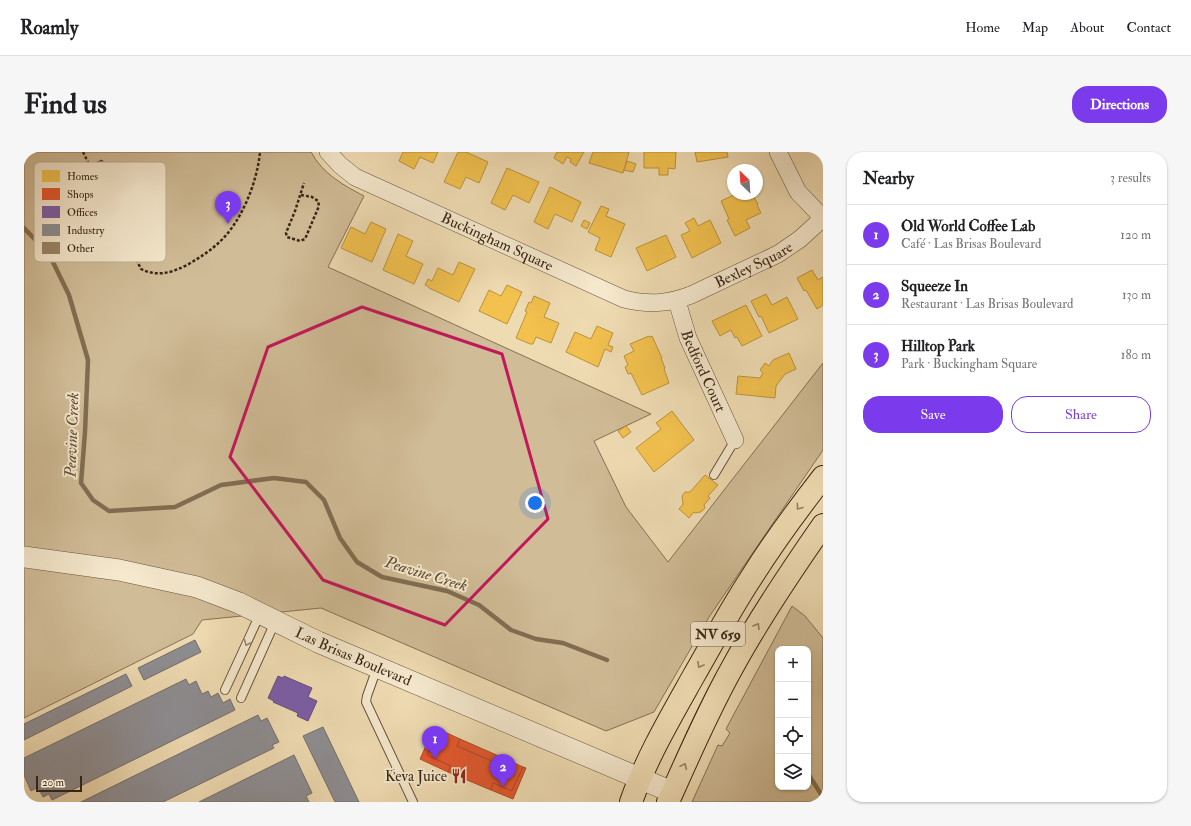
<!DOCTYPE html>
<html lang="en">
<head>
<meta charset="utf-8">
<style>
	:root { --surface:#fff; --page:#f6f6f6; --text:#202124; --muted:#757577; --line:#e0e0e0; --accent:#7c3aed }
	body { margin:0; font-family:"IM FELL Double Pica",serif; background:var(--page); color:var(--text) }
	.controls { position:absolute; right:12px; bottom:12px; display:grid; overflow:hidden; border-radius:8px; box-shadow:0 1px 3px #0004 }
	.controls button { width:36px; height:36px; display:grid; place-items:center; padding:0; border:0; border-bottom:1px solid var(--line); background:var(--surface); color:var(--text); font:20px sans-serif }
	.compass { position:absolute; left:703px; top:12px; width:36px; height:36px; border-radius:50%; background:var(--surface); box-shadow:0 1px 3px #0004; rotate:335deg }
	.scale { position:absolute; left:12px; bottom:10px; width:46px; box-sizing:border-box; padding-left:4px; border:2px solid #3a2614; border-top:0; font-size:11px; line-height:14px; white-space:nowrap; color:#3a2614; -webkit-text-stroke:3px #f5e8cd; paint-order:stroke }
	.you { position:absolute; left:511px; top:351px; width:14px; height:14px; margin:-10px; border:3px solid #fff; border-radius:50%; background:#1a73e8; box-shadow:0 0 0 6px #1a73e833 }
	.badge { display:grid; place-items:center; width:26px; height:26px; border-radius:50%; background:var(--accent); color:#fff; font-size:13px; font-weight:700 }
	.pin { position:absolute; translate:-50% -33px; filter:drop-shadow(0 1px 2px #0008) }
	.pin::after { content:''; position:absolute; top:21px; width:14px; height:12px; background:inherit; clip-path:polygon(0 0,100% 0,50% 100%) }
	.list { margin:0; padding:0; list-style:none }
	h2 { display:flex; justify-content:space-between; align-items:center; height:52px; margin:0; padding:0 16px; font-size:17px }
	h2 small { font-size:13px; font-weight:400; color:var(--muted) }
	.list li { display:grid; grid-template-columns:26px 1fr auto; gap:12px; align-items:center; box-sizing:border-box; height:60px; padding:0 16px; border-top:1px solid var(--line) }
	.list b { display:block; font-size:15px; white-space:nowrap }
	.list p { margin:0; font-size:13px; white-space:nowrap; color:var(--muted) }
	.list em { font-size:13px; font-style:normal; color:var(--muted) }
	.actions { display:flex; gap:8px; padding:12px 16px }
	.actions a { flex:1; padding:9px 0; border:1px solid var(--accent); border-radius:16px; text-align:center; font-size:14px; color:var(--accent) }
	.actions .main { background:var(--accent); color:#fff }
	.icon { flex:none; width:22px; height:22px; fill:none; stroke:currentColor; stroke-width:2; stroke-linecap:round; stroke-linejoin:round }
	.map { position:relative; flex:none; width:799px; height:650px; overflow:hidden; border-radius:16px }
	header { display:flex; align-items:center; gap:24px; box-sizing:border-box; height:56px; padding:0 20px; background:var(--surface); border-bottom:1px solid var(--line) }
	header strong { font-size:19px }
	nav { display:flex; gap:22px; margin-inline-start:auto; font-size:14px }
	.intro { display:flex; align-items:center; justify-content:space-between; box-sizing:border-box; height:96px; padding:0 24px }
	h1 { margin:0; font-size:28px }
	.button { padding:10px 18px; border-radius:16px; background:var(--accent); color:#fff; font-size:14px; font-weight:700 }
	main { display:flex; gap:24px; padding:0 24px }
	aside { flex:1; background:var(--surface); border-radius:16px; box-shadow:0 1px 3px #0004 }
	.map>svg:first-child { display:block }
</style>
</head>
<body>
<header>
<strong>Roamly</strong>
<nav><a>Home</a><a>Map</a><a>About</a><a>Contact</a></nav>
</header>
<div class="intro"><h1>Find us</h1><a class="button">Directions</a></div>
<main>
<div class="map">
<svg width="799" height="650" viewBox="0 0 799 650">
	<rect width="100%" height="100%" fill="#efdbb2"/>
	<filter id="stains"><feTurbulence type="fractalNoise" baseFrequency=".005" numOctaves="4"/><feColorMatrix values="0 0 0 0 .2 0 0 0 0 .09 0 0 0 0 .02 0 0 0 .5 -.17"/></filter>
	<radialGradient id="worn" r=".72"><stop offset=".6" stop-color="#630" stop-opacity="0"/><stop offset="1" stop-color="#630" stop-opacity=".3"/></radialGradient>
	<g fill="#d0bc97" stroke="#857156" fill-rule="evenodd">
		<path d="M0,0H287C299,22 319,33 340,44L304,115L627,262L570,289L602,355L644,410L799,211V298L685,465L630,560L582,579L297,456L178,468L169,482L0,566Z"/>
		<path d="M768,454L781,464L799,486V650H668L694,593L698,594L706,581L702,577ZM754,497H784V635H754Z"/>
	</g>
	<g fill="#f2c14e" stroke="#bb923d">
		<path d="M379,0H414L409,11L396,5L390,17L375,9Z"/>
		<path d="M434,0H442L464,10L455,31L442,25L436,37L420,30Z"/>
		<path d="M533,0H560L552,14L546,10L547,7L543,5L539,12L530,6Z"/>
		<path d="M569,0H605L599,21L565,11Z"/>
		<path d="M620,0H652L651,17L644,16V23H635V16H620Z"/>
		<path d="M671,0H703L704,5L673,10Z"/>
		<path d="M603,9L612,12L609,20L600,18Z"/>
		<path d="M483,16L515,30L505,51L489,43L481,58L467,51Z"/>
		<path d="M526,35L557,50L548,70L531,62L524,77L510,70Z"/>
		<path d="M712,42H728L734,52L733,53L737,61L722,68L726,76L711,84L703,68L705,67L697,49Z"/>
		<path d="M577,54L585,57L582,64L601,72L587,105L571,98L576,86L564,80Z"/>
		<path d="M670,66L674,74L686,68L697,91L668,106L657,83L666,79L661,71Z"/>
		<path d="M560,68L566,71L563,77L557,74Z"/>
		<path d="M347,70L362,77L348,110L317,96L327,75L341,82Z"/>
		<path d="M374,82L389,89L382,104L399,112L390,132L359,118Z"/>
		<path d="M642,83L652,105L623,119L612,96Z"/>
		<path d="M435,110L451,117L435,150L405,136V135L401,133L404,127L408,129L414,116L429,123Z"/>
		<path d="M788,118L794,128L799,125V153L793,157L782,138L780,139L773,126Z"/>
		<path d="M483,133L498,140L483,172L455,159L465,138L477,144Z"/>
		<path d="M742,142L748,153L763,145L774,167L745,181L737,164L735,165L727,149Z"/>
		<path d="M510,144L526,151L520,165L535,171L527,191L512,185L509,192H506L492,186L503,160L501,159L505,150L507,151Z"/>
		<path d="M722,153L738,184L718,194L713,185L711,186L707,178L696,184L688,169Z"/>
		<path d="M573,174L589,181L584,193L589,195L587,200L581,197L574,215L542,200L551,180L567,187Z"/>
		<path d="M625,184L626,185L628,184L638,206H637L641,216L640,217L645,231L618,243L607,221L604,222L601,215L604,213L600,204L610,199L606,192Z"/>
		<path d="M765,201L772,217L761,222L752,234L751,246L712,242L714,224L736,226L739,221L736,218L741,211L745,214L749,208Z"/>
		<path d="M648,259L670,288L630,320L612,296L637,277L632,271Z"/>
		<path d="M602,274L607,280L599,286L594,279Z"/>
		<path d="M681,323L694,333L684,344L686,346L680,353L681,356L677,360L671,361L670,360L665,366L655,357L659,352L658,344L661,340H666Z"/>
	</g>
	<g fill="#e4572e" stroke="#b14826">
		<path d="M410,576L414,577L403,603L427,614L424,620L396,607Z"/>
		<path d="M414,577L436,587L433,594L475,612L477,605L499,615L488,639L469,631L467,638L424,620L427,614L403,603Z"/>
		<path d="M436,587L477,605L475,612L433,594Z"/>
		<path d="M499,615L502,616L489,647L467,638L469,631L488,639Z"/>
	</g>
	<path fill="#7b5ea7" stroke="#684d7b" d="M254,524L259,526L260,524L288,536L284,545L293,549L284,569L273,564L274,561L249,550L250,549L244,546Z"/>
	<g fill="#8d8d92" stroke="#746e6c">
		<path d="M171,488L177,500L120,528L114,516Z"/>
		<path d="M102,522L108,534L0,588V572Z"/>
		<path d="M162,527L165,533L172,529L178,542L184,539L187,545L194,541L199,551L206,547L211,558L28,648L25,642L19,645L14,635L7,639L0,623V606Z"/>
		<path d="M234,563L237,569L243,566L255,590L248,593L250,596L139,650H57Z"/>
		<path d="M299,575L335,650H311L279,584Z"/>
		<path d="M270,603L288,641L282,644L285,650H175Z"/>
	</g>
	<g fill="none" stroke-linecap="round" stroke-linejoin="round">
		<g stroke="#816d52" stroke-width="4.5">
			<path d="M0,76L25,102L45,143L64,208L61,280L57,331L69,348L85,359L151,355L197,333L250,326L282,330L300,348L316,386L333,410L358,425L423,439L455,453L487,478L512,487L539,491L583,508"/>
			<path d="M784,622L799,645"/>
		</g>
	</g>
	<path fill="#988466" stroke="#3a2614" d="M78,8L86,26L79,29L71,11Z"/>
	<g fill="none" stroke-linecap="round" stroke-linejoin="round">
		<defs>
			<g id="service">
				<path d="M690,323L711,288"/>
				<path d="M353,516L343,544L342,550L389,650"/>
				<path d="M201,538L236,462"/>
				<path d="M217,546L251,470"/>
			</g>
			<g id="minor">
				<path id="s1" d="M304,0L316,13L331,25L600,147C624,153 644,152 667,143L754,102L776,87L799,66"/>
				<path d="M754,0L774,40L799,66"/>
				<path id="s2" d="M653,149L664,186L711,288"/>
			</g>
			<g id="tertiary">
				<path id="s3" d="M0,405L95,418L173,435L215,451L294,490L648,640"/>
			</g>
			<g id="primary">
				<path d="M607,650C622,607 646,566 669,525C688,492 706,458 727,426C749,391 774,357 799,325"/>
				<path d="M644,650C664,605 684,559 708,516C735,466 767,419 799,373"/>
			</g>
		</defs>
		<use href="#service" stroke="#67533c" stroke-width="10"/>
		<use href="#minor" stroke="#67533c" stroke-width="18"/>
		<use href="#tertiary" stroke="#67533c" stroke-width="22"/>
		<use href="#primary" stroke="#3a2614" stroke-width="24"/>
		<g stroke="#3a2614" stroke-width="2.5" stroke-dasharray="3 2" stroke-linecap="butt">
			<path d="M59,0L117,117C133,125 147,121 163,113C173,107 182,102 191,94C216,74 233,32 236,0"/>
			<path d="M277,43L288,45L294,49L295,54L281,87L276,89L263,85L262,81L271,59L280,31"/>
		</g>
		<use href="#service" stroke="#f5e8cd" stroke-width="8"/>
		<use href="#minor" stroke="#f5e8cd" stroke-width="17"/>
		<use href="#tertiary" stroke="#f5e8cd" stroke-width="21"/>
		<use href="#primary" stroke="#efdbb2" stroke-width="22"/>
	</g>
	<defs><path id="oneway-chevron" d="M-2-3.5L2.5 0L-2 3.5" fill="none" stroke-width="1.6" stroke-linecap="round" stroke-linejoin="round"/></defs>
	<g stroke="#948063">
		<use href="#oneway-chevron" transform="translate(775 355) rotate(127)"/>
		<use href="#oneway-chevron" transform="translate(733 474) rotate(-59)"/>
		<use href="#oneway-chevron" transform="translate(676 513) rotate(119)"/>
		<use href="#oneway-chevron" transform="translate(660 614) rotate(-66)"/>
	</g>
	<use stroke="#988770" href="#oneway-chevron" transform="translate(223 491) rotate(115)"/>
	<path fill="none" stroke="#c2185b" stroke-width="3" stroke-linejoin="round" d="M338,155L478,202L524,367L421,473L299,428L206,305L244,195Z"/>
	<defs>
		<symbol id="restaurant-bare" viewBox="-9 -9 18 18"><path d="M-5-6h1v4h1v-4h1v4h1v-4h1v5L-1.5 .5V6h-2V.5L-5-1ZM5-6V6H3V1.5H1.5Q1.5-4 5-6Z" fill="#8f2418" stroke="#f5e8cd" stroke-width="2.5" paint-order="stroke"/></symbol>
	</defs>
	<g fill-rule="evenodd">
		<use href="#restaurant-bare" x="424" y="613" width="22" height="22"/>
	</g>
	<g text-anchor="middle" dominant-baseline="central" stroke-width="4" stroke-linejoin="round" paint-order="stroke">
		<rect fill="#f5e8cd" stroke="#72604c" stroke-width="1" x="667" y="470" width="54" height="24" rx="3"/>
		<g font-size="14" font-weight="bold" fill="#3a2614">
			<text x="694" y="482">NV 659</text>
		</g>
		<g font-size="15" fill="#3a2614" stroke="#f5e8cd">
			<text stroke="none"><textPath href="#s1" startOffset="193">Buckingham Square</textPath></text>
			<text stroke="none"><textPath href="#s1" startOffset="470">Bexley Square</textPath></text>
			<text stroke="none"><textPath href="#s2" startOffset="75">Bedford Court</textPath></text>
			<text stroke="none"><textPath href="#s3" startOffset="347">Las Brisas Boulevard</textPath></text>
		</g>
		<g font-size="15" fill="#3a2614" stroke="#f5e8cd" text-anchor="end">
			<text x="423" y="624">Keva Juice</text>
		</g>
		<g font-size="16" font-style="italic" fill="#5e4a33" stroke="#f5e8cd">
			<text transform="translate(48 283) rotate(-88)">Peavine Creek</text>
			<text transform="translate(402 422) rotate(17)">Peavine Creek</text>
		</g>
	</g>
	<rect x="10" y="10" width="132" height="100" rx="6" fill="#f5e8cd" stroke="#bdae96" stroke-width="1"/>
	<rect x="18" y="18" width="18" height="12" fill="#f2c14e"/>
	<rect x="18" y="36" width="18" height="12" fill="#e4572e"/>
	<rect x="18" y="54" width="18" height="12" fill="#7b5ea7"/>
	<rect x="18" y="72" width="18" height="12" fill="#8d8d92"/>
	<rect x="18" y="90" width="18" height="12" fill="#988466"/>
	<g font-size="11" fill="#3a2614">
		<text x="43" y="28">Homes</text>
		<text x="43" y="46">Shops</text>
		<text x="43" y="64">Offices</text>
		<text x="43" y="82">Industry</text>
		<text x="43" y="100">Other</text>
	</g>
	<rect width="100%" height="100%" filter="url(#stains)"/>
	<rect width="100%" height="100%" fill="url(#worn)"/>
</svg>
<div class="controls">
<button>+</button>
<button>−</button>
<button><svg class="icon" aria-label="locate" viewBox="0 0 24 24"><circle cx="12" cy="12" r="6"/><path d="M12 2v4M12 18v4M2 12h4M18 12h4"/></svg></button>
<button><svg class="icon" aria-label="layers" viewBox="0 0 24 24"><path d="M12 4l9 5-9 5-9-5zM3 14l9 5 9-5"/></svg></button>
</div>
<svg class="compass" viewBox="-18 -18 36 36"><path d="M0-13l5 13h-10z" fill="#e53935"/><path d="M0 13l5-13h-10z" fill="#757577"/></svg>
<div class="scale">20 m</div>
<div class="you"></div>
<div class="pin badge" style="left:411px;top:607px">1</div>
<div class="pin badge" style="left:479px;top:635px">2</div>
<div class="pin badge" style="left:204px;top:72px">3</div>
</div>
<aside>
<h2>Nearby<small>3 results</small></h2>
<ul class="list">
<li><span class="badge">1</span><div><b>Old World Coffee Lab</b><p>Café · Las Brisas Boulevard</p></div><em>120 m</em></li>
<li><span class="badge">2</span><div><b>Squeeze In</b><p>Restaurant · Las Brisas Boulevard</p></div><em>130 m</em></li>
<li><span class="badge">3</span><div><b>Hilltop Park</b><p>Park · Buckingham Square</p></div><em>180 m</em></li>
</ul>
<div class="actions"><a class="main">Save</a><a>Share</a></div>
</aside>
</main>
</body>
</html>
